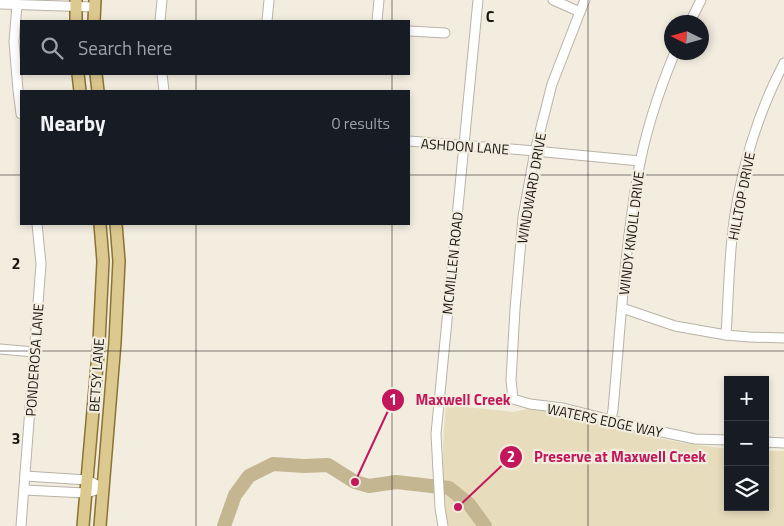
<!DOCTYPE html>
<html lang="en">
<head>
<meta charset="utf-8">
<style>
	:root { --surface:#171b24; --page:#20242c; --text:#f1f3f6; --muted:#9ea1a6; --line:#363941 }
	body { margin:0; font-family:"Titillium Web",sans-serif; background:var(--page); color:var(--text) }
	.controls { position:absolute; right:15px; bottom:15px; display:grid; overflow:hidden; border-radius:0px; box-shadow:0 2px 8px #0003 }
	.controls button { width:45px; height:45px; display:grid; place-items:center; padding:0; border:0; border-bottom:1px solid var(--line); background:var(--surface); color:var(--text); font:25px sans-serif }
	.compass { position:absolute; left:664px; top:15px; width:45px; height:45px; border-radius:50%; background:var(--surface); box-shadow:0 2px 8px #0003; rotate:275deg }
	.list { margin:0; padding:0; list-style:none }
	h2 { display:flex; justify-content:space-between; align-items:center; height:65px; margin:0; padding:0 20px; font-size:21px }
	h2 small { font-size:16px; font-weight:400; color:var(--muted) }
	.icon { flex:none; width:28px; height:28px; fill:none; stroke:currentColor; stroke-width:2; stroke-linecap:round; stroke-linejoin:round }
	.map { position:relative; flex:none; width:784px; height:526px; overflow:hidden }
	.search { position:absolute; background:var(--surface); box-shadow:0 2px 8px #0003; left:20px; top:20px; width:390px; height:55px; display:flex; align-items:center; gap:12px; box-sizing:border-box; padding:0 18px; border-radius:0px; color:var(--muted); font-size:19px }
	.panel { position:absolute; background:var(--surface); box-shadow:0 2px 8px #0003; left:20px; top:90px; width:390px; height:135px; border-radius:0px }
	.map>svg:first-child { display:block }
</style>
</head>
<body>
<div class="map">
<svg width="784" height="526" viewBox="0 0 784 526">
	<rect width="100%" height="100%" fill="#f2eddf"/>
	<path fill="#e7dcbc" d="M446,405L514,412L527,409L567,414L601,421L648,436L683,443L728,449V507H765V451H784V526H448C441,486 442,445 446,405Z"/>
	<g fill="none" stroke-linecap="round" stroke-linejoin="round">
		<path stroke="#c4b691" stroke-width="14" d="M224,526L235,495L249,476L273,464L304,466L328,465L355,482L369,486L396,482L449,488L469,504L485,526"/>
		<defs>
			<g id="minor">
				<path d="M553,0L580,12"/>
				<path d="M585,0L580,12L552,84L535,151L523,217L515,309L511,380L513,399L530,404L563,408L639,427L695,439L728,440"/>
				<path d="M0,4L94,7"/>
				<path d="M17,5L14,42L18,90L21,114"/>
				<path d="M160,21L162,0"/>
				<path d="M267,21L269,0"/>
				<path d="M377,21L379,0"/>
				<path d="M690,22L701,0"/>
				<path d="M409,31L445,33"/>
				<path d="M162,74L164,91"/>
				<path d="M409,141L535,151L640,161"/>
				<path d="M622,308L675,326L726,335L749,337L784,338"/>
				<path d="M726,335C729,289 729,242 738,197C747,150 762,105 784,63"/>
				<path d="M0,349L34,352"/>
				<path d="M611,419L613,410C620,333 624,256 637,179C644,136 658,93 675,52"/>
				<path d="M765,442L784,443"/>
				<path d="M25,476L87,480L103,488"/>
				<path d="M24,490L86,493L103,488"/>
				<path d="M21,526L41,264L37,224"/>
				<path d="M443,526L440,508L436,434L478,0"/>
			</g>
			<g id="major">
				<path d="M76,21V0"/>
				<path d="M94,21L95,0"/>
				<path d="M78,74L80,91"/>
				<path d="M96,74L98,91"/>
				<path d="M83,526L99,342L103,261L100,224"/>
				<path d="M100,526L115,342L119,261L116,224"/>
			</g>
		</defs>
		<use href="#minor" stroke="#b8b3a6" stroke-width="11"/>
		<use href="#major" stroke="#897332" stroke-width="14"/>
		<use href="#minor" stroke="#fff" stroke-width="9"/>
		<use href="#major" stroke="#dcc98f" stroke-width="11"/>
	</g>
	<path fill="none" stroke="#191712" stroke-width="1" stroke-opacity="0.55" d="M196,0V21M392,0V21M588,0V526M196,74V91M392,74V91M0,175H21M409,175H784M196,224V526M392,224V526M0,351H784"/>
	<g text-anchor="middle" dominant-baseline="central" stroke-width="4.5" stroke-linejoin="round" paint-order="stroke">
		<g font-size="14" fill="#191712" stroke="#f2eddf">
			<text transform="translate(465 146) rotate(4)">ASHDON LANE</text>
			<text transform="translate(531 188) rotate(-80)">WINDWARD DRIVE</text>
			<text transform="translate(741 196) rotate(-79)">HILLTOP DRIVE</text>
			<text transform="translate(631 233) rotate(-83)">WINDY KNOLL DRIVE</text>
			<text transform="translate(452 263) rotate(-84)">MCMILLEN ROAD</text>
			<text transform="translate(34 360) rotate(-86)">PONDEROSA LANE</text>
			<text transform="translate(96 375) rotate(-86)">BETSY LANE</text>
			<text transform="translate(605 420) rotate(12)">WATERS EDGE WAY</text>
		</g>
	</g>
	<g font-size="16" text-anchor="middle" font-weight="bold" fill="#191712" stroke="#f2eddf" stroke-width="4.5" stroke-linejoin="round" paint-order="stroke">
		<text x="490" y="22">C</text>
		<text x="16" y="269">2</text>
		<text x="16" y="444">3</text>
	</g>
	<path fill="none" stroke="#c2185b" stroke-width="2" d="M355 482L393 400M458 507L511 457"/>
	<g fill="#c2185b" stroke="#f2eddf" stroke-width="2">
		<circle cx="355" cy="482" r="5"/>
		<circle cx="458" cy="507" r="5"/>
		<circle cx="393" cy="400" r="12"/>
		<circle cx="511" cy="457" r="12"/>
	</g>
	<g font-size="15" text-anchor="middle" font-weight="bold" fill="#fff">
		<text x="393" y="405">1</text>
		<text x="511" y="462">2</text>
	</g>
	<g font-size="15" text-anchor="middle" font-weight="bold" fill="#c2185b" stroke="#f2eddf" stroke-width="4.5" stroke-linejoin="round" paint-order="stroke">
		<text x="463" y="405">Maxwell Creek</text>
		<text x="620" y="462">Preserve at Maxwell Creek</text>
	</g>
</svg>
<div class="controls">
<button>+</button>
<button>−</button>
<button><svg class="icon" aria-label="layers" viewBox="0 0 24 24"><path d="M12 4l9 5-9 5-9-5zM3 14l9 5 9-5"/></svg></button>
</div>
<svg class="compass" viewBox="-18 -18 36 36"><path d="M0-13l5 13h-10z" fill="#e53935"/><path d="M0 13l5-13h-10z" fill="#9ea1a6"/></svg>
<div class="search"><svg class="icon" aria-label="search" viewBox="0 0 24 24"><circle cx="10" cy="10" r="6"/><path d="M15 15l6 6"/></svg>Search here</div>
<section class="panel">
<h2>Nearby<small>0 results</small></h2>
<ul class="list">
</ul>
</section>
</div>
</body>
</html>
